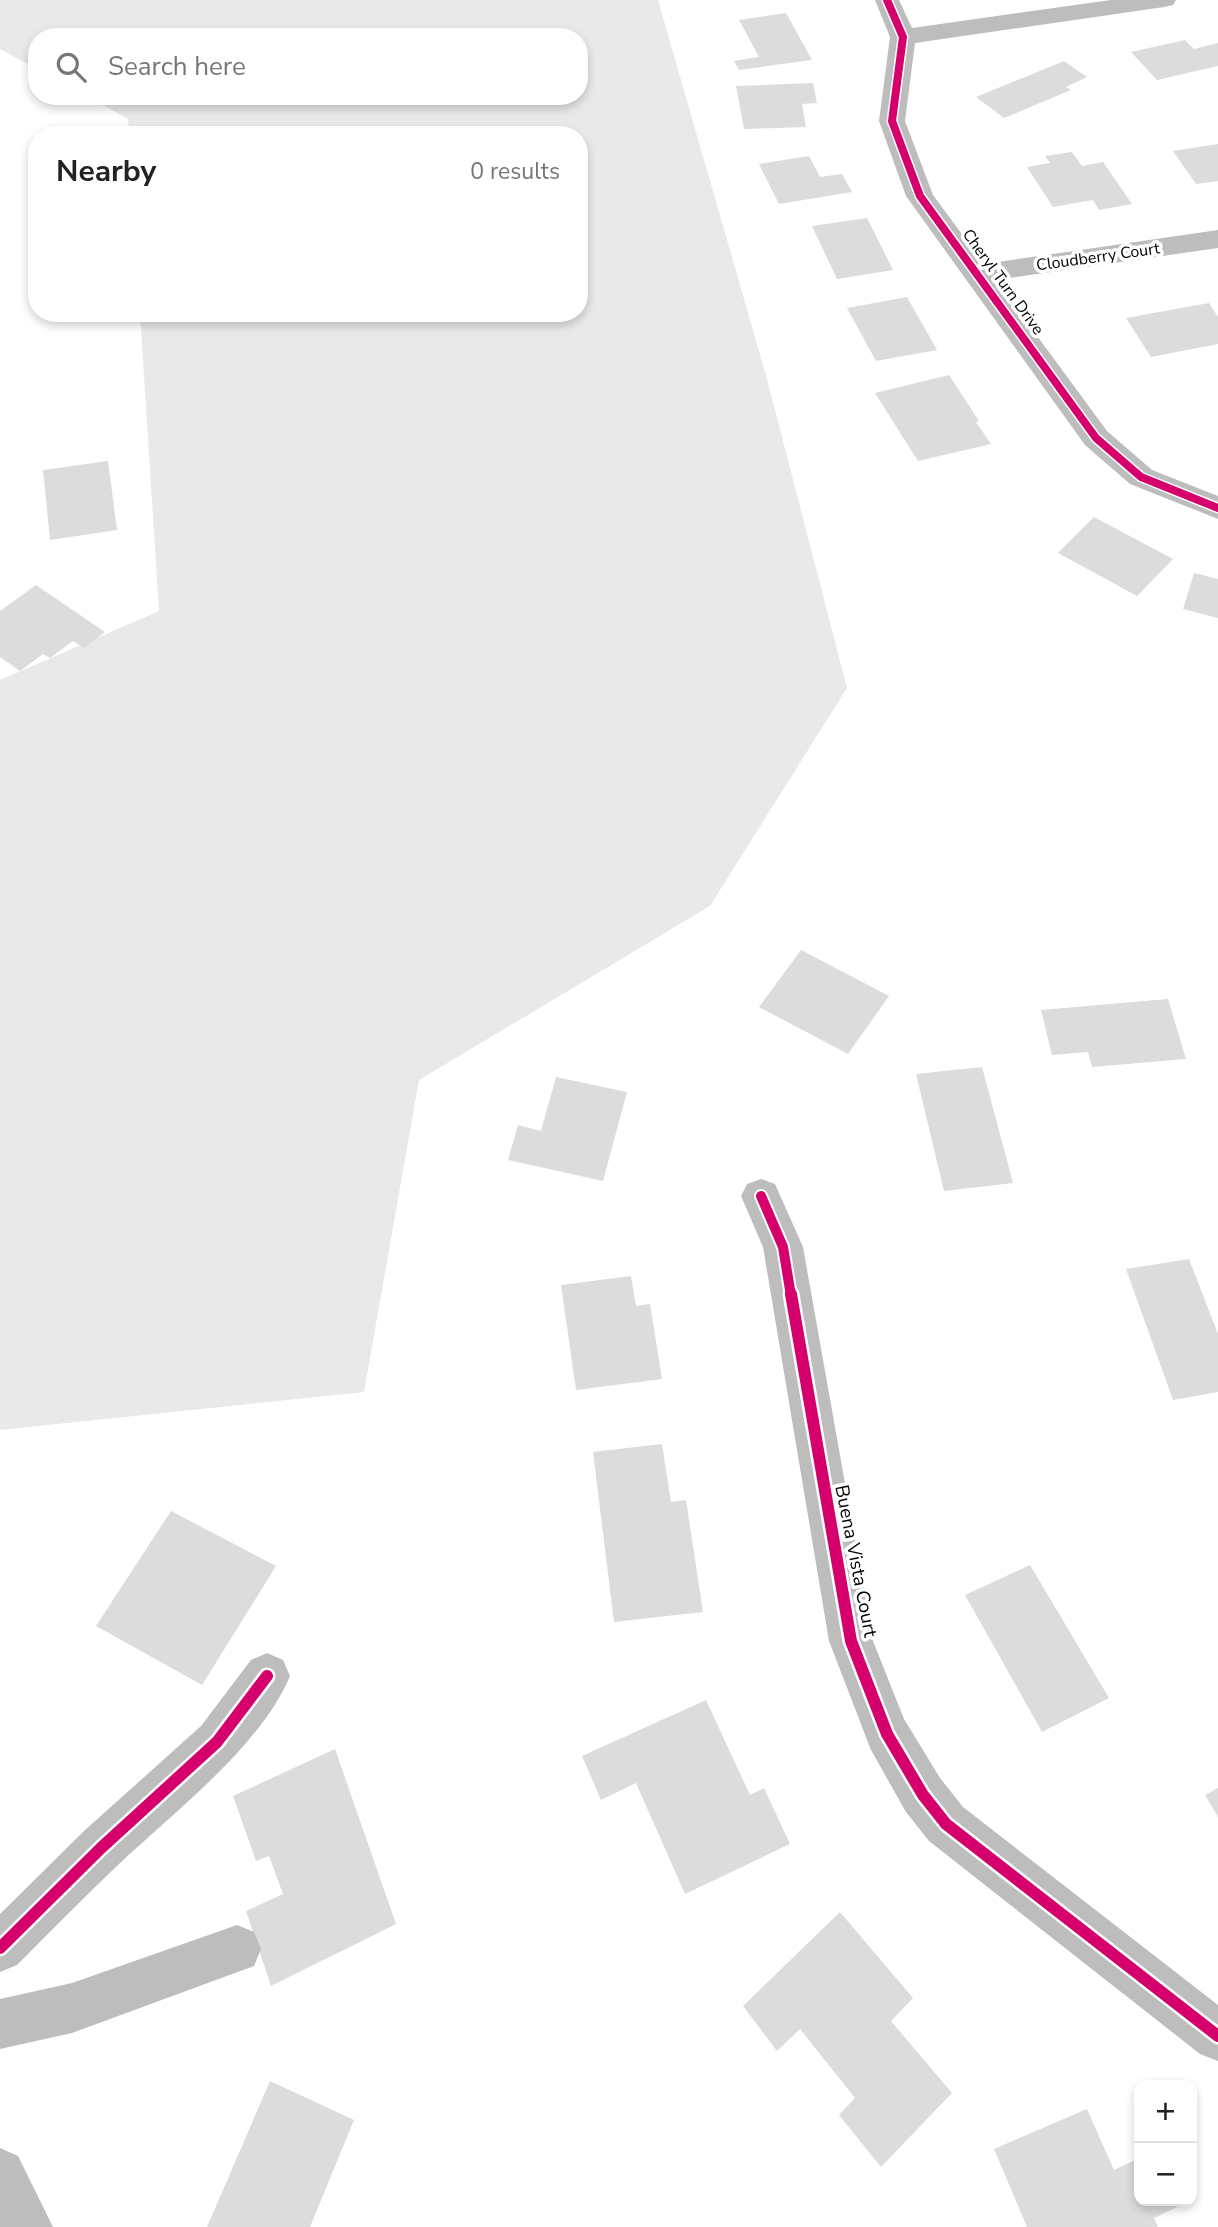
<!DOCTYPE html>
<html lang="en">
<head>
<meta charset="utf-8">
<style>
	:root { --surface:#fff; --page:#f2f2f2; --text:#222; --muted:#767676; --line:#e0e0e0 }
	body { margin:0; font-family:"Nunito Sans",sans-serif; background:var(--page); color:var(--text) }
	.controls { position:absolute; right:21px; bottom:21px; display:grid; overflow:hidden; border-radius:14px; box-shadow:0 4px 10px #0003 }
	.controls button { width:63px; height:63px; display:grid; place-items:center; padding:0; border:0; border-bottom:2px solid var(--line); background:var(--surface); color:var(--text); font:35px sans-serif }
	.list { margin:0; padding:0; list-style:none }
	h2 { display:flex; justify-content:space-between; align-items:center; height:91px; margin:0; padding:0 28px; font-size:30px }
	h2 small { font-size:23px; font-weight:400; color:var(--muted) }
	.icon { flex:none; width:38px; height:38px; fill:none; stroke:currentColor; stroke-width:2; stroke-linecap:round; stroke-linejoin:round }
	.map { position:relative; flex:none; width:1218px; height:2227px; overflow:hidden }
	.search { position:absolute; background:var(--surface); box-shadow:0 4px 10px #0003; left:28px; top:28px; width:560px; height:77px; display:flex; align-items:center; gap:18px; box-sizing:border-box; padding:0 24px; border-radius:28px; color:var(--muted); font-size:26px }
	.panel { position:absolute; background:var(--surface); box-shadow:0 4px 10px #0003; left:28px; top:126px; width:560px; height:196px; border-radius:28px }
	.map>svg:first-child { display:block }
</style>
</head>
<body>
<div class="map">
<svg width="1218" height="2227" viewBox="0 0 1218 2227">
	<rect width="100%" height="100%" fill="#fff"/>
	<path fill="#e9e9e9" d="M0,0H658L767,379L847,688L710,906L419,1080L364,1392L0,1430V680L159,611L140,313H579V135H129L128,119L87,96H579V37H37V69L0,49Z"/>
	<g fill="#dcdcdc">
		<path d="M786,13L812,60L739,70L734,61L759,57L739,20Z"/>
		<path d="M1185,40L1194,49L1218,43V66L1157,80L1131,52Z"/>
		<path d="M1064,61L1087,77L1066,87L1071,90L1004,118L976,97Z"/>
		<path d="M813,83L817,103L802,104L806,127L744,129L736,86Z"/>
		<path d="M1218,144V181L1196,184L1173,151Z"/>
		<path d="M1072,152L1082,166L1103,162L1132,204L1099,210L1093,200L1053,207L1027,167L1050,163L1045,156Z"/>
		<path d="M809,156L820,177L842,174L852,192L779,204L759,164Z"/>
		<path d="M867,218L893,270L837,279L812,226Z"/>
		<path d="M907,297L937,350L876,361L847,308Z"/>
		<path d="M1209,303L1218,317V344L1151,357L1126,318Z"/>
		<path d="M949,375L979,421L976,422L991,444L918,461L875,393Z"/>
		<path d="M108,461L117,530L50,540L43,470Z"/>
		<path d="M1094,517L1173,559L1137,596L1058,553Z"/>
		<path d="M1194,573L1218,579V618L1183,609Z"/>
		<path d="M36,585L105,632L84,648L73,641L50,658L43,654L20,671L0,657V611Z"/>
		<path d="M801,950L889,996L848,1054L759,1007Z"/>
		<path d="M1168,999L1186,1059L1092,1067L1088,1052L1052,1055L1041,1010Z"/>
		<path d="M982,1067L1013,1183L944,1191L916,1074Z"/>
		<path d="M556,1077L627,1092L603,1181L508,1160L518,1125L541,1131Z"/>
		<path d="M1189,1259L1218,1334V1392L1173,1400L1126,1269Z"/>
		<path d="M631,1276L636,1306L650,1304L662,1379L576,1390L561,1285Z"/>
		<path d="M662,1444L671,1502L686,1500L703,1612L614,1622L593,1452Z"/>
		<path d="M171,1511L276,1566L202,1685L96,1626Z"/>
		<path d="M1030,1565L1109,1698L1042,1732L965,1595Z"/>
		<path d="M706,1700L750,1795L764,1788L790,1844L685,1894L636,1783L601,1800L582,1756Z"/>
		<path d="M335,1749L396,1924L271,1986L246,1911L283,1894L269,1856L256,1861L233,1796Z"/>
		<path d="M1218,1788V1817L1205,1795Z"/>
		<path d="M840,1912L913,1998L891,2021L952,2093L881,2167L839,2115L855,2098L800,2029L777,2051L743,2006Z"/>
		<path d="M270,2081L354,2120L310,2227H207Z"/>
		<path d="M1087,2109L1114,2170L1139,2158V2201H1174L1177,2207L1154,2218L1158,2227H1027L994,2149Z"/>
	</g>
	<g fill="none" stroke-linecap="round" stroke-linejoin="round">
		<g fill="#bdbdbd" fill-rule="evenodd">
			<path d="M875,0H899L912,28L1111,0H1176L1173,5L1164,7L915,43L905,121L933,195L984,264L1218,230V248L996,280L1107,431L1152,470L1218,496V519L1130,484L1085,445L906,196L879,121L890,37Z"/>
			<path d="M761,1179L775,1184L803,1247L873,1641L904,1719L940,1778L963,1807L1218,2005V2061L1200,2054L929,1841L906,1812L871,1750L829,1641L763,1247L741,1196L747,1184Z"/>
			<path d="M267,1653L283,1660L290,1676C260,1747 175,1811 119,1864C84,1897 51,1931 17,1965L0,1972V1914L84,1831L201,1726L251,1660Z"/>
			<path d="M237,1925L254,1932L261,1949L254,1966L72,2033L0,2049V1999L72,1983Z"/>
			<path d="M0,2148L18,2156L53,2227H0Z"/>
		</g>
		<defs>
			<path id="cycleway-far2" d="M887,0L903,37L892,121L920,196L1096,438L1141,477L1218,508"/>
			<path id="cycleway-far1" d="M761,1196L783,1247L791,1296"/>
			<g id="cycleway">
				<path d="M791,1294L851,1641L887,1734L923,1795L946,1824L1218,2036"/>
				<path d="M0,1948L101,1848L217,1742L267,1676"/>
			</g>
		</defs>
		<use href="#cycleway-far2" stroke="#fff" stroke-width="11"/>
		<use href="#cycleway-far1" stroke="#fff" stroke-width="14"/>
		<use href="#cycleway" stroke="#fff" stroke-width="17"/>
		<use href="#cycleway-far2" stroke="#d6006c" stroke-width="8"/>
		<use href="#cycleway-far1" stroke="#d6006c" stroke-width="10"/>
		<use href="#cycleway" stroke="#d6006c" stroke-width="12"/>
	</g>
	<g text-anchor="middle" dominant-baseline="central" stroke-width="7" stroke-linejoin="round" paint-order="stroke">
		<g font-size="16" fill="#000" stroke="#fff">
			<text transform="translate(1098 257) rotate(-8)">Cloudberry Court</text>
			<text transform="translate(1003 282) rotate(54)">Cheryl Turn Drive</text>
		</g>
		<g font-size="19" fill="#000" stroke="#fff">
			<text transform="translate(856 1561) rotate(79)">Buena Vista Court</text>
		</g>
	</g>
</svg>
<div class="controls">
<button>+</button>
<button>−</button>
</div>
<div class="search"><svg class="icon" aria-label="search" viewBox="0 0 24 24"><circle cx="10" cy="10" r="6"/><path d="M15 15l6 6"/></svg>Search here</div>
<section class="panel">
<h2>Nearby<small>0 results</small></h2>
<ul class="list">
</ul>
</section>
</div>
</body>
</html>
